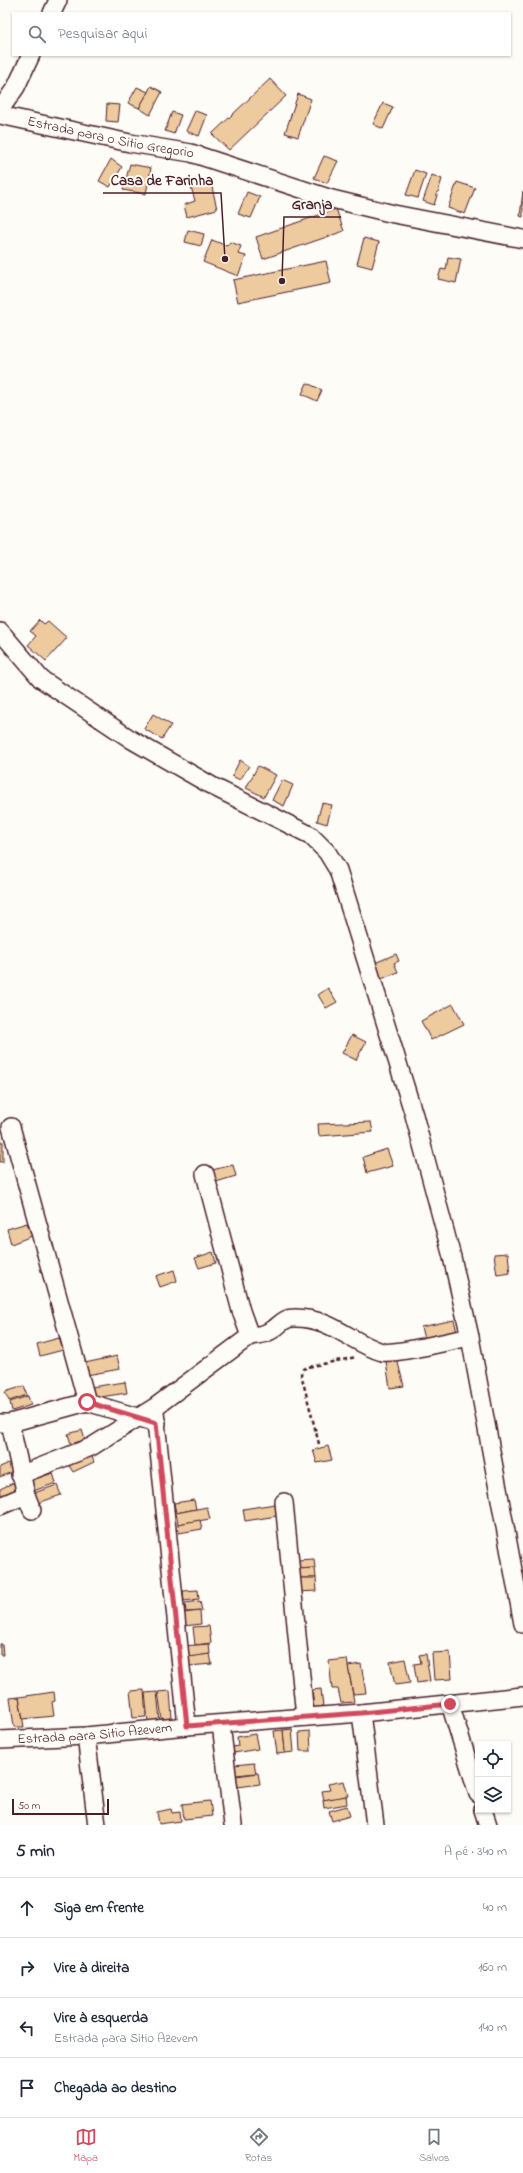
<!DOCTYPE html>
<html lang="pt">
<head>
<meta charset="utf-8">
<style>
	:root { --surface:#fff; --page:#f2f2f3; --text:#1f2937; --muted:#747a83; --line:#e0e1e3; --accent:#d1495b }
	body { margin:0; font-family:"Indie Flower",sans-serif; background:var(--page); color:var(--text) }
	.controls { position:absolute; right:12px; bottom:12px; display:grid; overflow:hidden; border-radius:0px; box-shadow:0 1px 3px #0004 }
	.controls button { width:36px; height:36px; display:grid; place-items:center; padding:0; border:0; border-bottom:1px solid var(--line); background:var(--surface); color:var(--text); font:20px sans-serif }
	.scale { position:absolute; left:12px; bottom:10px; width:97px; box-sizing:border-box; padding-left:4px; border:2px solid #4a1f2b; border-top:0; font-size:11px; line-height:14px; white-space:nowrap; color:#4a1f2b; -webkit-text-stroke:3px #fdfcf7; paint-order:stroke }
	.stop { position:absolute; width:12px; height:12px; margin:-9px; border:3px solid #d1495b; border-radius:50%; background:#fff }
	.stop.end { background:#d1495b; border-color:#fff; box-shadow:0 1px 4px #0008 }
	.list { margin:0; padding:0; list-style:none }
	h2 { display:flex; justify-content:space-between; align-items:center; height:52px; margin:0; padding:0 16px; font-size:17px }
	h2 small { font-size:13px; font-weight:400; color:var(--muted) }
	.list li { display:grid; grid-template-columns:26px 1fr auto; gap:12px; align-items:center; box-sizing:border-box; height:60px; padding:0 16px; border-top:1px solid var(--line) }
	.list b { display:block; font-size:15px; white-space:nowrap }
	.list p { margin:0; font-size:13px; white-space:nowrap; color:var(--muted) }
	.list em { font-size:13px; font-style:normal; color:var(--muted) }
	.icon { flex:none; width:22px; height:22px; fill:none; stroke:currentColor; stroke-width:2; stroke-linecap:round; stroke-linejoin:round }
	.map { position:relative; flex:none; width:523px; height:1825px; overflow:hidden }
	.search { position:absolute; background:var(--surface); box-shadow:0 1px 3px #0004; left:12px; right:12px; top:12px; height:44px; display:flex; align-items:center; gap:10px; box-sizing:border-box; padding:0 14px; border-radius:0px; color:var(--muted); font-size:15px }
	.sheet { height:292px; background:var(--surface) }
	nav { display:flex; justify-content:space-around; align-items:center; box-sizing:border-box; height:56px; border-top:1px solid var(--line); background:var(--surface); font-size:11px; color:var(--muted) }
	nav a { display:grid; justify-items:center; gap:2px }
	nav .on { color:var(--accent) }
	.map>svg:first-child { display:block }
</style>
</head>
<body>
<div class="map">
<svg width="523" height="1825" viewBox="0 0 523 1825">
	<rect width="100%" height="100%" fill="#fdfcf7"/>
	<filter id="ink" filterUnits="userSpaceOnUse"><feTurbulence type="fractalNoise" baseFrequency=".025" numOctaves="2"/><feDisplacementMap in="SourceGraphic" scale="8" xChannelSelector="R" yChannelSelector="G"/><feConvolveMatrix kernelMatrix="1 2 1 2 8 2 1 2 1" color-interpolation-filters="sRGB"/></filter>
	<g filter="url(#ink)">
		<g fill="#eeca9f" stroke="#4a1f2b">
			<path d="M270,79L286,96L229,150L212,134Z"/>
			<path d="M151,86L162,92L150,115L139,108Z"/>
			<path d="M137,87L148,92L139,108L128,103Z"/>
			<path d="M298,94L311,99L298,137L285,133Z"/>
			<path d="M383,103L393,107L383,129L373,124Z"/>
			<path d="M107,104L120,105L118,122L106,121Z"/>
			<path d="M195,111L207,115L199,136L186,131Z"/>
			<path d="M172,112L181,115L174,134L165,131Z"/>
			<path d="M324,156L338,161L327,183L314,178Z"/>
			<path d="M111,159L122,167L110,187L99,181Z"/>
			<path d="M130,164L151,168L146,194L123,190Z"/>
			<path d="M415,170L426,174L418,198L406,195Z"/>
			<path d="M432,175L442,179L434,205L423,201Z"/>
			<path d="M210,178L217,209L187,217L184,205L195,201L190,183Z"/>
			<path d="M457,182L475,188L465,214L448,208Z"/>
			<path d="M523,191V217L520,216Z"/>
			<path d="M247,192L260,197L251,218L238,214Z"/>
			<path d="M336,209L344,231L263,259L256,237Z"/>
			<path d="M188,230L204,234L201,246L185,242Z"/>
			<path d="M364,238L379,242L372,268L357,264Z"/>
			<path d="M212,240L227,246L230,242L241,246L238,254L246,256L238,276L203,262Z"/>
			<path d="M448,257L461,259L456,283L438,279L441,269L446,270Z"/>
			<path d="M326,261L331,283L238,302L233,280Z"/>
			<path d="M307,383L322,390L317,401L302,394Z"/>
			<path d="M40,620L44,624L48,621L67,638L46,661L28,645L36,636L30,631Z"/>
			<path d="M153,714L171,725L162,739L144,729Z"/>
			<path d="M240,760L249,766L240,780L232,776Z"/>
			<path d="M258,766L276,775L264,797L246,788Z"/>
			<path d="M282,780L293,785L284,806L272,800Z"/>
			<path d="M322,803L332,805L327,824L317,821Z"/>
			<path d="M396,954L399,961L394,963L398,972L377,981L370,965Z"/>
			<path d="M328,988L337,1002L326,1008L318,995Z"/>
			<path d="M453,1004L464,1024L431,1040L421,1021Z"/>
			<path d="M352,1035L366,1042L356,1060L342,1053Z"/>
			<path d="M371,1122L373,1132L319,1136L318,1124Z"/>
			<rect x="0" y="1142" width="3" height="20"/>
			<path d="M387,1149L393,1166L367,1173L363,1157Z"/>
			<path d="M233,1165L236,1176L216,1182L212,1170Z"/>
			<path d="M27,1223L32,1236L11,1244L7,1229Z"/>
			<path d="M213,1252L216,1263L199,1268L195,1258Z"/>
			<path d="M508,1253L510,1273L497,1275L494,1254Z"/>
			<path d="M174,1270L177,1281L160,1287L156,1276Z"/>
			<path d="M454,1320L457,1332L424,1339L421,1327Z"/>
			<path d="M59,1338L63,1350L40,1356L37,1344Z"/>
			<path d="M117,1356L120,1369L87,1375L85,1363Z"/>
			<path d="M397,1359L404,1386L390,1388L386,1362Z"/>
			<path d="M125,1382L127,1393L93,1398L91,1387Z"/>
			<path d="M24,1386L27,1395L9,1401L5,1392Z"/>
			<path d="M28,1396L31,1405L12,1411L10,1402Z"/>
			<path d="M82,1430L85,1440L71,1444L68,1434Z"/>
			<path d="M328,1446L332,1460L317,1463L313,1450Z"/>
			<path d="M91,1454L94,1462L73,1472L68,1464Z"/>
			<path d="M9,1463L12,1472L0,1477V1467Z"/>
			<path d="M53,1473L56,1483L33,1491L29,1481Z"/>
			<path d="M15,1482L19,1491L2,1498L0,1489Z"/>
			<path d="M57,1485L61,1495L38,1503L34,1493Z"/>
			<path d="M194,1500L196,1509L176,1513L174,1503Z"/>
			<path d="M275,1504L277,1516L245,1521L243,1509Z"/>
			<path d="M207,1507L210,1519L178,1524L176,1513Z"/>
			<path d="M200,1520L202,1529L179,1533L178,1524Z"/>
			<path d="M314,1559L315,1568L297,1569L296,1560Z"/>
			<path d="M315,1568L316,1578H297V1569Z"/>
			<path d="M297,1578H316L317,1591L298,1592Z"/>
			<path d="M198,1590L199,1599L184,1601L183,1591Z"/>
			<path d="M200,1601L202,1611L186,1612L185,1603Z"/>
			<path d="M200,1611L201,1624L184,1626L183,1613Z"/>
			<path d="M209,1626L211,1643L195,1645L193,1627Z"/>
			<path d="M0,1644H2L3,1655H0Z"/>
			<path d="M209,1644L210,1654L185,1658L183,1646Z"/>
			<path d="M450,1652L452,1679L434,1680L432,1653Z"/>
			<path d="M210,1654L212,1664L189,1666L188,1657Z"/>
			<path d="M426,1654L430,1681L417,1683L414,1664L421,1663L419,1655Z"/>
			<path d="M347,1659L354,1702L341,1703L338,1689H332L329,1661Z"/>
			<path d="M405,1659L410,1683L395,1685L390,1662Z"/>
			<path d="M361,1664L366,1693L353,1694L348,1666Z"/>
			<path d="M321,1689L323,1707L314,1708L312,1690Z"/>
			<path d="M144,1690L146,1717L133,1718L130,1691Z"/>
			<path d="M170,1691L172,1718L162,1719L158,1692Z"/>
			<path d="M54,1692L55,1701L52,1702L54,1716L23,1719L19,1697Z"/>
			<path d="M157,1692L160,1721L148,1722L145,1693Z"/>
			<path d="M19,1697L24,1727H14L10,1698Z"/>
			<path d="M292,1729L294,1752L285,1753L283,1730Z"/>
			<path d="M283,1730L285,1753L277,1754L274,1731Z"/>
			<path d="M310,1731L311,1751H300L299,1732Z"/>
			<path d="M255,1734L258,1749L234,1753L233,1747L238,1746L237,1737Z"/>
			<path d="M254,1763L256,1773L236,1775L234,1765Z"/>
			<path d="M258,1773L260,1784L238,1787L236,1776Z"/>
			<path d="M344,1781L348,1796L324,1800L322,1791L330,1790L328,1784Z"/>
			<path d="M346,1796L347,1804L324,1808L323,1800Z"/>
			<path d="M210,1801L212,1816L184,1819L182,1804Z"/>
			<path d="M347,1806L350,1816L332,1821L329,1811Z"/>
			<path d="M171,1809L172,1813L180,1812L181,1821L159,1824L157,1812Z"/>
		</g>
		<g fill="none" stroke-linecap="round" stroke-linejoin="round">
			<defs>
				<g id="minor">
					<path d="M52,13L58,0"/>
					<path d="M0,110L16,87L31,55"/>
					<path id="s1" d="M0,115L130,143L191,153L332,199L394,214L523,239"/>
					<path d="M0,631L41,679L132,740L214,787L310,835L327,852L338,870L414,1115L452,1257L470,1337L523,1624"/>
					<path d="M11,1127L87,1402L157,1423"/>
					<path d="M250,1336C256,1335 263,1335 268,1332C279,1328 281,1318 294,1318C331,1317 351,1343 382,1352C394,1355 454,1340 470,1337"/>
					<path d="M155,1412L187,1726"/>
					<path d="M0,1423H10L87,1402"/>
					<path d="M20,1475L91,1447L155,1407L250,1336L241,1311L205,1174"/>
					<path d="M26,1495L32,1510"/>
					<path d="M284,1502L305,1717"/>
					<path d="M0,1506L26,1495L10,1423"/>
					<path d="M450,1704L478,1794"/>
					<path d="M361,1713L375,1825"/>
					<path d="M221,1724L233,1825"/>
					<path d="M86,1736L97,1825"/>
					<path id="s2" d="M0,1740L86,1736L187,1726L361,1713L523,1696"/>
					<path d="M483,1810L488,1825"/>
				</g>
			</defs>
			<use href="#minor" stroke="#4a1f2b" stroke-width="20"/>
			<path stroke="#4a1f2b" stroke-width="2.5" stroke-dasharray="4 3" stroke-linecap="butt" d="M319,1444L301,1374L303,1369L308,1367L356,1357"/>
			<use href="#minor" stroke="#fdfcf7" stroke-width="17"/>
		</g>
	</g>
	<g fill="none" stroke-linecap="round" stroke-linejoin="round" filter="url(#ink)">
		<path stroke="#d1495b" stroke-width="5" d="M87,1402L156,1423L187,1726L361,1713L450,1704"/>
	</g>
	<g text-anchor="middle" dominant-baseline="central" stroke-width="4" stroke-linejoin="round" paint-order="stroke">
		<g font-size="14" fill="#4a1f2b" stroke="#fdfcf7">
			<text stroke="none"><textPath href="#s1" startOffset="113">Estrada para o Sitio Gregorio</textPath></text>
			<text stroke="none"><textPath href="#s2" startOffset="95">Estrada para Sitio Azevem</textPath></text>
		</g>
	</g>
	<path fill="none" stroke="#4a1f2b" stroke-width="1.5" d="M225 259L221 193H103M282 281L284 217H341"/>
	<g fill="#4a1f2b" stroke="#fdfcf7" stroke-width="1.5">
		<circle cx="225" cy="259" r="4"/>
		<circle cx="282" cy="281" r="4"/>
	</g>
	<g font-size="15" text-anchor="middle" font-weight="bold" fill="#4a1f2b" stroke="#fdfcf7" stroke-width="4" stroke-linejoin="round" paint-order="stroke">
		<text x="162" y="185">Casa de Farinha</text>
		<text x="312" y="209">Granja</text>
	</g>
</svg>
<div class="controls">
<button><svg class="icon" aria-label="locate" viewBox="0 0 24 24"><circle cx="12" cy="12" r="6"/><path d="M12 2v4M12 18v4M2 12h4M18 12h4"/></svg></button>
<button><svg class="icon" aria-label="layers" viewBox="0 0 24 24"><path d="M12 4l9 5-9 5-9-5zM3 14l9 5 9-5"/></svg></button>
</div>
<div class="scale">50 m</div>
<div class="stop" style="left:87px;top:1402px"></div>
<div class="stop end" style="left:450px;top:1704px"></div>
<div class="search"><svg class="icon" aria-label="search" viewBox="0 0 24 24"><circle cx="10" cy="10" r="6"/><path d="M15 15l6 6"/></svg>Pesquisar aqui</div>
</div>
<section class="sheet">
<h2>5 min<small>A pé · 340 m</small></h2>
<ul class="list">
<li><svg class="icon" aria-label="ahead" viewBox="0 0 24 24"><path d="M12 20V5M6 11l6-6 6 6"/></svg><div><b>Siga em frente</b></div><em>40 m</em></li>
<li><svg class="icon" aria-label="right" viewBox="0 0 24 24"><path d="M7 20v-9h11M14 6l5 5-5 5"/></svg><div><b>Vire à direita</b></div><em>160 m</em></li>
<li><svg class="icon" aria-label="left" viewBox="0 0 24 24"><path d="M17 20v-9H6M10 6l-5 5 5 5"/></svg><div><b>Vire à esquerda</b><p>Estrada para Sitio Azevem</p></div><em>140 m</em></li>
<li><svg class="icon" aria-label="arrive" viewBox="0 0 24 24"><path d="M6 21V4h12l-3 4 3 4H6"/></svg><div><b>Chegada ao destino</b></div></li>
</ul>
</section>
<nav>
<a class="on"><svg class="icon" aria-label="map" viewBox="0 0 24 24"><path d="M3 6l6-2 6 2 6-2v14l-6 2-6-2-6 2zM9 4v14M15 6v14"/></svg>Mapa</a>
<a><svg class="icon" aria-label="directions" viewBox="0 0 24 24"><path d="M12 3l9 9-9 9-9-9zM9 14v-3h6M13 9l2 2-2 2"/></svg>Rotas</a>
<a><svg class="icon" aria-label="saved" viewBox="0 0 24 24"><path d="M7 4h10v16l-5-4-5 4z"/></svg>Salvos</a>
</nav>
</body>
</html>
